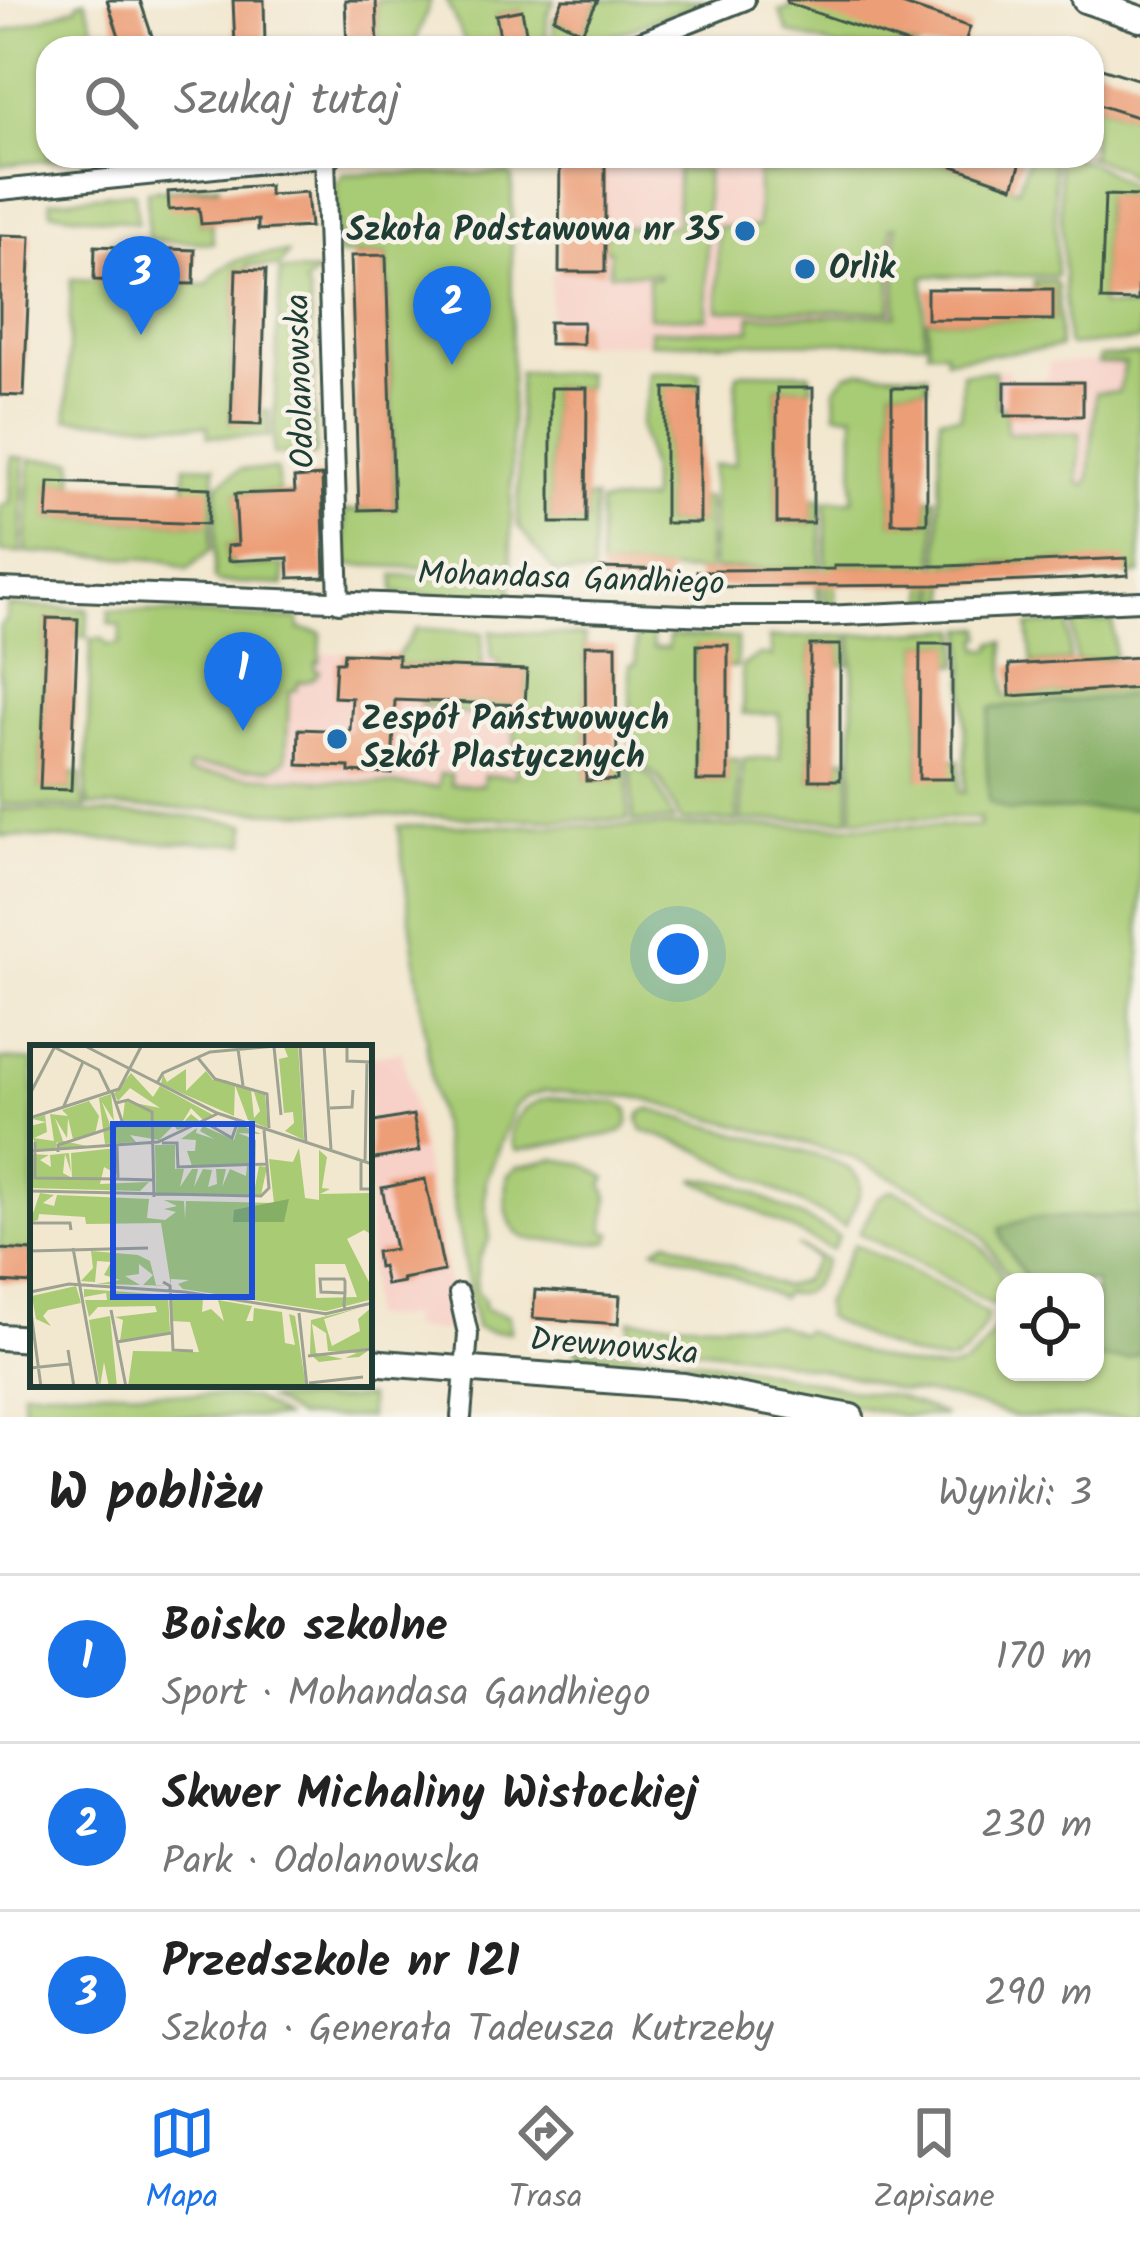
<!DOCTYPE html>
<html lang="pl">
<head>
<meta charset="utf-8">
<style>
	:root { --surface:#fff; --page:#f2f2f2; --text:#222; --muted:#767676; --line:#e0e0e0; --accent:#1a73e8 }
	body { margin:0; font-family:Kalam,sans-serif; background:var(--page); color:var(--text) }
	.controls { position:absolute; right:36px; bottom:36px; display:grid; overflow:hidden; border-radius:24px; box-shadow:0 3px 9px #0004 }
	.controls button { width:108px; height:108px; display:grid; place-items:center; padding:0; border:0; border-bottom:3px solid var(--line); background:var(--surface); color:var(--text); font:60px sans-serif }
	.you { position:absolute; left:678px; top:954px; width:42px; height:42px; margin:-30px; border:9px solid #fff; border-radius:50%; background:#1a73e8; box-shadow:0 0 0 18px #1a73e833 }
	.badge { display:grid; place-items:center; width:78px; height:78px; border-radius:50%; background:var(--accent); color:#fff; font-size:39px; font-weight:700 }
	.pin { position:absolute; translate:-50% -99px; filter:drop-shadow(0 3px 6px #0008) }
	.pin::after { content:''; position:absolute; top:63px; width:42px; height:36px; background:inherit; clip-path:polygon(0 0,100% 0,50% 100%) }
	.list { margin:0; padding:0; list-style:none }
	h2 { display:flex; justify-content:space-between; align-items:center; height:156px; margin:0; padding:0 48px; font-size:51px }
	h2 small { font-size:39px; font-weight:400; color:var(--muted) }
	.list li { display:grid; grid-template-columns:78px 1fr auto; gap:36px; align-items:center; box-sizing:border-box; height:168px; padding:0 48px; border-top:3px solid var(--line) }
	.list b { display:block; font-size:45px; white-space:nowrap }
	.list p { margin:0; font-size:39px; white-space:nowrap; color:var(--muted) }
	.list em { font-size:39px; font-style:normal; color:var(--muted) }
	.icon { flex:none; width:66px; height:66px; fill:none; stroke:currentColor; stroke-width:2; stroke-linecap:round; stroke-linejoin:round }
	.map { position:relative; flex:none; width:1140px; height:1417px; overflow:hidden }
	.search { position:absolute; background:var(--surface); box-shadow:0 3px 9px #0004; left:36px; right:36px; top:36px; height:132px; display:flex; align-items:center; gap:30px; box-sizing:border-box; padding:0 42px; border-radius:36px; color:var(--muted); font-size:45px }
	.sheet { height:660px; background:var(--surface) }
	nav { display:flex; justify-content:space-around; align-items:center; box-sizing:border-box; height:168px; border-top:3px solid var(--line); background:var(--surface); font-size:33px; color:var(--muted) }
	nav a { display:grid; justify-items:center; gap:6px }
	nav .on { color:var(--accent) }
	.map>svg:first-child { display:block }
</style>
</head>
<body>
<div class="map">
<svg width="1140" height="1417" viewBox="0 0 1140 1417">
	<rect width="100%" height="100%" fill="#f7f3e8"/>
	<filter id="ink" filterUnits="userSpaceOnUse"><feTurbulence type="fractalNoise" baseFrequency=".00833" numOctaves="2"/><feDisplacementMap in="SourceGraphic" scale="24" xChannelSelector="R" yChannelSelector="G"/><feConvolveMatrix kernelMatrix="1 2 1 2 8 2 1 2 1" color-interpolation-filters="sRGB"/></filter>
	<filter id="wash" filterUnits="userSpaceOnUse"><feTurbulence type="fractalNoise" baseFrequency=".004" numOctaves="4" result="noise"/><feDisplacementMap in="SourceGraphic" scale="48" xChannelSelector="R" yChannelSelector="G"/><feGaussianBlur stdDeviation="2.7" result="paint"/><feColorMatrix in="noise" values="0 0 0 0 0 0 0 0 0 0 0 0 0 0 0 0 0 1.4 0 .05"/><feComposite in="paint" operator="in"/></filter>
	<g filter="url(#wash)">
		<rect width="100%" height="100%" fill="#f2e7cf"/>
		<g fill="#f7d1c8">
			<path d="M559,156H824L936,198L924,268V342L549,344L551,272L559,271Z"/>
			<path d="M1140,360L1131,524H960L962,373L1008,369L1009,378H1047L1049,363Z"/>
			<path d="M299,652L398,655L399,665L484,668L485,659H499V668L560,671L555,820L114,806Z"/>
			<path d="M402,1051L457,1328L443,1331L410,1329V1317L369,1318V1057Z"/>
		</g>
		<g fill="#a8cb74" stroke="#648454" stroke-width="3">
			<path d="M85,0L101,48H48V156H95L0,165V33L77,7L78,2Z"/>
			<path d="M376,0H431L413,48H378Z"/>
			<path d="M446,0H555L547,15L546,48H529L521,10L496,15L502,48H468Z"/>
			<path d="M598,0H706L581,48H553L554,18L582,32Z"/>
			<path d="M791,0L920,48H839L788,32L780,11L790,9Z"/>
			<path d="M1092,103L1140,118V186L1119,168L1085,156H1092Z"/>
			<path d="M757,156H923L1018,189L1029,156H1048L1054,167L1057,276H924V342L650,343V330H750L751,316L896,315V226L891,227V311L718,310V227H758V173L778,171V156Z"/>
			<path d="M1054,156C1087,156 1115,174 1140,195L1105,196L1101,306L1140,308V340L1070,346L1067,343L1059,168Z"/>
			<path d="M677,170H708L706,175L707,318L649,317L648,278H658V274L610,273V250L605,249V227L677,226Z"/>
			<path d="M344,174H508L512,177L511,571L347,565L345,511L395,509L387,254L338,255L336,184Z"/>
			<path d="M219,185V188L168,193L199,208L201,224L212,223L213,243L148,240L147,191Z"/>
			<path d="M131,192L135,193L138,223L51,212L50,201Z"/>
			<path d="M288,253L280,267L248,265V270L236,269L230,423L260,425L261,411H269V437L208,436V426L67,419L71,279L208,285C221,257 261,254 288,253Z"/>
			<path d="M280,271L318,272L305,283L310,295L316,449L314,455L308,457L273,454Z"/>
			<path d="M1034,281H1054L1058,286L1060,347L946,359L945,351H928L927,319L1053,320V290L1034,289Z"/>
			<path d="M1140,354V574L1128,575L1067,561L947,564L949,600L939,601L940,417H961L962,373L995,371L997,407L1005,408L1007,433H1080L1078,483L1085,486L1089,480L1096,392H1119L1125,363H1098L1099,357Z"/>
			<path d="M860,371L927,374V388H892V522L927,523V498H935V601L926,602L925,566H835L836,603H826V501L853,500L854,414L836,413L835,389L847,374Z"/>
			<path d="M519,372L586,373L587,388H551V522L586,523V498H594L592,575L555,572L518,526Z"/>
			<path d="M649,372L700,373V388L665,389V523H699L700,498H708L709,590H705V572L600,568L599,503L650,500V471L640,424L648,394Z"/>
			<path d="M743,372L809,373L813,388H777V523H813V498H821V606H817V569H713V465L735,464L736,381L737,374Z"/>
			<path d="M12,457L24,458L21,553L0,552V506L10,503Z"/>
			<path d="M30,459L74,461V483H49L48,518L207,524L185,488V465L215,466L211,550L187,569L165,560L26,552Z"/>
			<path d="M241,469L277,470L279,492L236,494L238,545L227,546L228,561H233L234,567L283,565L284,585L219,582L214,579L218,484Z"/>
			<path d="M394,575L511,579V598L394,593Z"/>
			<path d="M8,606L88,609L87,637L77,636V619H47L40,788L70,790L72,773L81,774L80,792L87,808L0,804V626L6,620Z"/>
			<path d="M109,610L299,619V629L321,633L320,662H316L315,670L320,671C314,680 308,682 298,682L296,690L289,691L286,760L272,769L189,766L188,773L438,787L440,774L451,775V785H483L484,776H516L514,722L421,706L420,701L525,705L527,671L499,669V660L491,659V631L585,636L586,780H616L617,759L627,760L628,820H555L90,806L86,795L91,639H103L107,645L120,644V625L109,624Z"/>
			<path d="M1113,621L1115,658L1076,661L1073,623Z"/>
			<path d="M1068,623L1070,661L1032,663L1028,626Z"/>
			<path d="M417,628L483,633L482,668L398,665V655Z"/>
			<path d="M982,628L983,637L979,638L980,649H992L993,643L1004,642L1005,696L1140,688V1417H1016L950,1397L898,1390L850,1376L764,1357L630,1340V1320L778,1325L801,1334L804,1330C837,1345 934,1383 965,1364C983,1354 994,1328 1005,1312V1372H1095V1282H1011L984,1238L952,1210L937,1200L847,1155L635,1097L545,1091L526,1097L514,1107L486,1181L485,1199L490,1239L479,1258L476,1278L477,1292L484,1300V1309L509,1316L510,1332H491L476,1328L431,1077L398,826H980V818L853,819V635L959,629V665H952L951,644H920L919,778L952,760H959V792L965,793V629Z"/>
			<path d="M636,635L652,636L653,648H668L669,636L737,638V667H728L697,646V780L727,781L728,759H738L737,821H681L660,779L631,756L630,665L636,664Z"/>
			<path d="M849,635V665H840V645H810V780H840V758H849V819L741,821L743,759L780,758L779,714H743L742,666L759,655L772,656L769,638Z"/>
			<path d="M631,761L655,781L674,821H633Z"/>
			<path d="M0,809L183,816L246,824V843H167L0,836Z"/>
			<path d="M0,1059L33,1061V1251L0,1249Z"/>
			<path d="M548,1098L620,1103L628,1109C630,1120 629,1129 618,1133L516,1151C499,1129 525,1102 548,1098Z"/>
			<path d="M648,1109L829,1159C873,1177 863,1189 845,1226L698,1150L643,1130L638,1119L641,1113Z"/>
			<path d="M554,1159L584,1164L607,1178L603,1185L608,1197L604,1231L612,1233L609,1241C594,1245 577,1242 561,1241C550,1240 534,1242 523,1237C504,1227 503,1193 508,1175L517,1167Z"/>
			<path d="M697,1178L738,1185L839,1236L832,1250L695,1180Z"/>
			<path d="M892,1190C926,1201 1025,1260 999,1304H990L930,1269L859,1233L878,1198Z"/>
			<path d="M668,1240L783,1287L803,1281L817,1259L797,1246L826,1260C816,1281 810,1299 784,1293L781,1298L695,1260L655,1249Z"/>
			<path d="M854,1244L952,1291L987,1314C986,1325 982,1330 976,1340C970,1348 965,1356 955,1360C928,1370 851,1331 826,1317L824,1304Z"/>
			<path d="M576,1349L667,1356L753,1368L857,1391L895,1396L945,1415L904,1416L717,1378L588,1361L576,1353Z"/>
			<path d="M23,1390H120L253,1398L283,1417H24Z"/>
			<path d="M369,1397V1417H297L268,1399L325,1400Z"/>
		</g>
		<g fill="#86af66" stroke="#52764d" stroke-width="3">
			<path d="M1140,695V808L1010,811L989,802L985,736L991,708Z"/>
			<path d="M1140,1216V1352L1128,1359H1095V1282H1029L1003,1242L1000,1228L1031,1218Z"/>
		</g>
		<g id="blocks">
			<g fill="#ec9e77">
				<path d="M107,0H140L156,48H123Z"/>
				<path d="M233,0H264L265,45L235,46Z"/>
				<path d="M345,0H376L378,48H347Z"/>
				<path d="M563,0H598L582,32L554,18Z"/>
				<path d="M787,0H890L970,27L963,48H920L787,3Z"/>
				<path d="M522,10L529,48H502L496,15Z"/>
				<path d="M1092,65L1140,80V118L1092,103Z"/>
				<path d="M560,156H605V272H559Z"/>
				<path d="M931,156H1023L1013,187L930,158Z"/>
				<path d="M269,185V195L307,192L310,227L258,230V220L201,224L199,208L169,210L168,192Z"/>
				<path d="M1105,195L1140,196L1138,301L1101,300Z"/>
				<path d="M0,235L31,236L24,396L0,395Z"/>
				<path d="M95,246L195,250L194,284L130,283V281L94,280Z"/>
				<path d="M386,255L394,509L359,510L351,256Z"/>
				<path d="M236,269L266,270L261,425L231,424Z"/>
				<path d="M927,289H1053V320L927,319Z"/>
				<rect x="549" y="322" width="34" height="22"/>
				<rect x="1005" y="382" width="78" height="34"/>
				<path d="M551,388H587L586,523H551Z"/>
				<rect x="665" y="388" width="35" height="135"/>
				<rect x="777" y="388" width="36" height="135"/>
				<rect x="892" y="388" width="35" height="135"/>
				<path d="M322,476L325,577L289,578L288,558L228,561L227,546L238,545L235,494L295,492L294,478Z"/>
				<path d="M49,482L210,488L208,524L47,518Z"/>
				<path d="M1127,558L1128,575L1070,579L935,585L697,587V571L715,572V570L834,569V566H946Z"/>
				<path d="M600,568L670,570V589L599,586Z"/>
				<path d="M47,618L78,619L71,790L40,789Z"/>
				<path d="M920,644H952V779H919Z"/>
				<path d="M585,645H616L617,780L586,781Z"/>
				<rect x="697" y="645" width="31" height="136"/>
				<rect x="810" y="645" width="30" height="135"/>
				<path d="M344,653L398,655V665L527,670L525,705L395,700L392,774L349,772V767L298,765L299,729L350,731L352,698L334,697L336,662H343Z"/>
				<path d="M1140,657V688L1010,696L1009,665Z"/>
				<path d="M413,1115L420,1151L369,1160V1123Z"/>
				<path d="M425,1179L444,1271L402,1279L403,1282L386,1285L382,1266L378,1267L376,1252L395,1249L382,1188Z"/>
				<path d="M0,1249L33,1251V1284L0,1282Z"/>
				<path d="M535,1290L620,1296L618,1324L533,1318Z"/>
			</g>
		</g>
	</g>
	<g filter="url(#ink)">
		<use href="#blocks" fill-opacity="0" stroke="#3f564b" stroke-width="3"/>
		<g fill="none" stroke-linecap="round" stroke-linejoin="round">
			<defs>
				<g id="minor">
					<path d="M625,48L745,0"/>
					<path d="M325,157L339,603"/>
					<path d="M0,190L332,156"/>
					<path d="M0,588L711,616H824L1140,601"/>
					<path d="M459,1294L468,1334L461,1417"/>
				</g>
				<g id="major">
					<path d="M1085,0L1140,19"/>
					<path d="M0,1337L33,1339"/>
					<path d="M369,1362L684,1386L851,1417"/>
				</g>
			</defs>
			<use href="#minor" stroke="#3f564b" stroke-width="24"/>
			<use href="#major" stroke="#3f564b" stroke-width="30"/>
			<use href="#minor" stroke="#fff" stroke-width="18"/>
			<use href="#major" stroke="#fff" stroke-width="24"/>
		</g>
	</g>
	<g fill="#1f6fb2" stroke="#f7f3e8" stroke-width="4.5">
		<circle cx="745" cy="231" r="12"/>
		<circle cx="805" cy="269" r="12"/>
		<circle cx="337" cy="739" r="12"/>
	</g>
	<g text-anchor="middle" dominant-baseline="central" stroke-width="9" stroke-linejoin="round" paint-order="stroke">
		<g font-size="33" font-weight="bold" fill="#1f3d34" stroke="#f7f3e8" text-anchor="start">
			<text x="721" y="231" text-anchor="end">Szkoła Podstawowa nr 35</text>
			<text x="829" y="269">Orlik</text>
			<text x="361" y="720">Zespół Państwowych<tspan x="361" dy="38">Szkół Plastycznych</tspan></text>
		</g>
		<g font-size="33" fill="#1f3d34" stroke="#f7f3e8">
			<text transform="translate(302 381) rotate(-92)">Odolanowska</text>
			<text transform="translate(571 580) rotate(2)">Mohandasa Gandhiego</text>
			<text transform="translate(614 1348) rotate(5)">Drewnowska</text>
		</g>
	</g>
	<g transform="translate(30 1045)">
		<rect width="342" height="342" fill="#f2e7cf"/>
		<path d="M268,1L274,95L255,86L264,78L263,67L254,68L249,14L258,12L254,2ZM156,24V46L176,26L183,35H195L221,44L224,73L230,66L224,47L235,49L238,83L218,75L205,40L204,71L131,39L133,29L137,37ZM101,28L123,52L130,41L183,70L174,76L161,63L150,81L161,69L172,78L147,85L144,80L129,95L100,90L106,97L75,99L69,53L81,49L84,76L72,57L80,80H92L95,56L130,63L100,43L88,56L84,49ZM59,56L69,71L65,89L43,94L38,73L37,93L25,73L33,96L57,101L30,105L27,96L25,106L6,104L0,81L16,77L2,74L15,70L17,87L4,93L24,96L20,69L38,71L32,65ZM209,79L231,89L208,88L226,95L225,142L229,121L237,122L231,150L126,151L125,100H145V124H154L150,142L162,124H168L164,142L173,124L182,125L178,142L187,139L186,124H196L192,142L200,124L216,131L217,121H162L157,106H165L166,95L151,94L167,83L166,88L184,94L170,86L173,81L204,95ZM86,103L87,129L74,122L70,139L119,137L110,146L0,143V109L19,110L10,115L21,122L20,110L39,108L41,127L35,109L33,128L42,133L41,108ZM269,103L275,153L289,155V105L297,112L292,143L300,144L290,149L342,148V190L334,185L317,194L342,243L339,255L296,266L153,244L148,239L159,235L141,234V241L131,178L56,179L55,172L9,169L8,175L0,177L10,148L24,150L13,158L24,161L27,150L119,154L117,173L135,175L146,167L134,164L147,161L134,155L154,156L155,174L156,156L244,158L239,114L263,117ZM285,219H315L327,252L286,253ZM61,206L108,210L120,216L126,240L138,241L113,240L123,230L109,219V229L95,231L110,240L67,239L90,235L74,230L81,217L67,216L65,237L51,236L63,223ZM46,241L51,258L18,265L13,271L21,281L6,274L2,251ZM54,244L138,250L140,287L90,296L93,275L85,272L127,267L125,261L68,262L59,272L55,255H77L76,248L54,252ZM140,250L173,254L172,267L181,264L194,276L188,255L222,261L216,276H223L224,263L252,267L255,298L265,300L259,269L265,271L276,342H98L103,306L169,307L160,277L142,276ZM342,262V303L329,312L315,313L327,308L298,306L296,288L282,279L286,308L313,314L289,317L280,309L281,275L329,263L294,274L302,301L330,286L328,274ZM80,271L87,342H79L74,317L70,342L59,275Z" fill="#a8cb74" fill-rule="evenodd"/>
		<path d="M259,154L254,177H203L204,165Z" fill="#86af66"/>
		<path fill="none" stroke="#9ea391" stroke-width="3" d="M53,0L187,68L342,119M270,0L276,98M294,0L301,104M317,0V16L342,17M24,2L69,25L79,46M244,2L251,70M208,4L213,41M168,13L185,34L237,49L239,83M127,38L133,28L180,7L256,0M0,49L24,3M86,58L98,55L122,67L124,152M33,63L53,17M300,63L322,62L323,45M0,73L89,44L112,0M176,78L202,93L208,76M5,97V133L88,134M132,98H147L148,122L237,119M87,101L88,134L123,135M0,106L128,97L187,69M28,107V100L93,79L82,47M331,117V144H342M335,117L337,17M0,146L231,151L239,143L234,85M0,178H40L41,185M43,203L68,342M0,206L118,203M133,237L140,241L143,305L163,306M0,247L39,239L155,247L297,269M315,248L291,247L290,234H314L315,236V248L314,260L315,264M0,260L11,342M81,265L96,342M269,268L277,342M295,269L342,258M87,297L141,288M38,305L44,342M278,311L342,304M0,323L39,319M279,338L333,332"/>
		<path fill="#1d4ed8" fill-opacity="0.15" stroke="#1d4ed8" stroke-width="6" d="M83,79H222V252H83Z"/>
		<rect width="342" height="342" fill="none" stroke="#1f3d34" stroke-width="6"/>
	</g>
</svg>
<div class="controls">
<button><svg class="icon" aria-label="locate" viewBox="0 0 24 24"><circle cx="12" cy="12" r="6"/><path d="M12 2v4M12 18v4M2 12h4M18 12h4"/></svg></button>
</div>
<div class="you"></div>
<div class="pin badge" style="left:243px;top:731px">1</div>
<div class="pin badge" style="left:452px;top:365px">2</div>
<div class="pin badge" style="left:141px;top:335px">3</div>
<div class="search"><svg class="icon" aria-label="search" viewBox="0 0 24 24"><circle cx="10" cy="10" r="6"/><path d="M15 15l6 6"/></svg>Szukaj tutaj</div>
</div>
<section class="sheet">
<h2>W pobliżu<small>Wyniki: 3</small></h2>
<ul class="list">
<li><span class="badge">1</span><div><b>Boisko szkolne</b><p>Sport · Mohandasa Gandhiego</p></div><em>170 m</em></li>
<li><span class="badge">2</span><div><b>Skwer Michaliny Wisłockiej</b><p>Park · Odolanowska</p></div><em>230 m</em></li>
<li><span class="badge">3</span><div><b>Przedszkole nr 121</b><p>Szkoła · Generała Tadeusza Kutrzeby</p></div><em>290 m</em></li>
</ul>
</section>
<nav>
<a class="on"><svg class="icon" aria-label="map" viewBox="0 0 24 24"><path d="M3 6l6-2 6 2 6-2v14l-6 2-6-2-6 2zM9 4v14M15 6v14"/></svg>Mapa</a>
<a><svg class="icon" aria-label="directions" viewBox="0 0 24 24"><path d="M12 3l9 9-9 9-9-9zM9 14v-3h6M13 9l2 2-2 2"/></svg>Trasa</a>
<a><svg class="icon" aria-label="saved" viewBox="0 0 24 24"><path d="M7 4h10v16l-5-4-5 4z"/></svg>Zapisane</a>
</nav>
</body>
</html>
